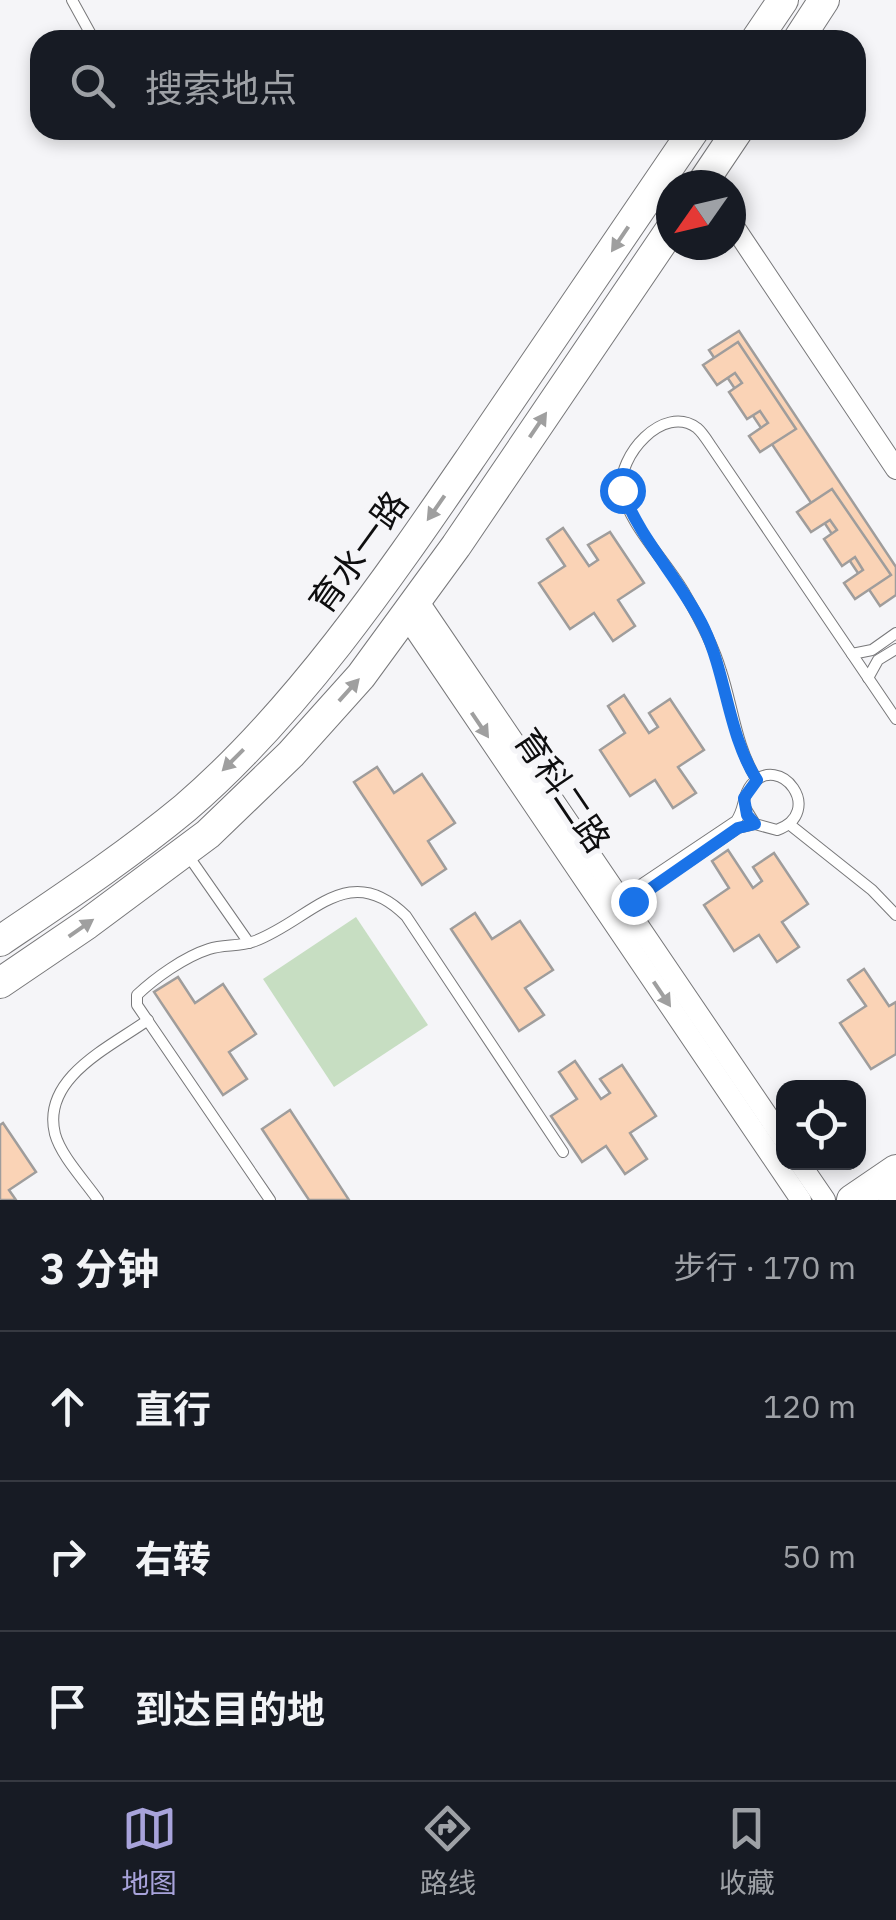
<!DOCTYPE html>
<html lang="zh">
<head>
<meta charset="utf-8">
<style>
	:root { --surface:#171b24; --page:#242831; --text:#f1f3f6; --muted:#9ea1a6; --line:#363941; --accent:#a8a3db }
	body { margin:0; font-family:"IBM Plex Sans","Noto Sans SC",sans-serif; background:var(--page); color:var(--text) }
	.controls { position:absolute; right:30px; bottom:30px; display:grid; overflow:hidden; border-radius:20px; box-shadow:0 5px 15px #0003 }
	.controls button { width:90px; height:90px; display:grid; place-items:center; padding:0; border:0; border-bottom:2px solid var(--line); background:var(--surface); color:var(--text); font:50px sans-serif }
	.compass { position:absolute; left:656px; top:170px; width:90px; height:90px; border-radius:50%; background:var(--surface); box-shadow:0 5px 15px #0003; rotate:236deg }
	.stop { position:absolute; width:30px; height:30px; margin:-22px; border:8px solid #1a73e8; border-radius:50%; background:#fff }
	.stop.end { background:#1a73e8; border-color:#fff; box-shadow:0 2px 10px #0008 }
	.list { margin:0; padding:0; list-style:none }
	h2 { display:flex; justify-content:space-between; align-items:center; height:130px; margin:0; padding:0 40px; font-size:42px }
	h2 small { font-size:32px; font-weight:400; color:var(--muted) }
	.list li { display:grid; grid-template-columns:65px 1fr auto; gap:30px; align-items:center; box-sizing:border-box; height:150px; padding:0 40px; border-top:2px solid var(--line) }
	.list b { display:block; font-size:38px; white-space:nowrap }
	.list em { font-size:32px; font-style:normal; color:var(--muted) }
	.icon { flex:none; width:55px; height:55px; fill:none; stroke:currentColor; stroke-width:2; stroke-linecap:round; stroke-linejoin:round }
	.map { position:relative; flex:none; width:896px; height:1200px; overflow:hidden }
	.search { position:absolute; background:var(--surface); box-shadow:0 5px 15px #0003; left:30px; right:30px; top:30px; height:110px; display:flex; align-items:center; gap:25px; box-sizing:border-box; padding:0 35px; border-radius:30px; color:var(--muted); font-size:38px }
	.sheet { height:580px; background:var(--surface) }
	nav { display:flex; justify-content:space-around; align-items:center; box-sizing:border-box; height:140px; border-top:2px solid var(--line); background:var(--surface); font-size:28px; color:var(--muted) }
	nav a { display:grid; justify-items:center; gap:5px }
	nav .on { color:var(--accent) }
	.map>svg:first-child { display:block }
</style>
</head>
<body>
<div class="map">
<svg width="896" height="1200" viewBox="0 0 896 1200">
	<rect width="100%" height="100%" fill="#f5f5f8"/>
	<path fill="#c7dec2" d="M356,917L428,1025L334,1087L263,979Z"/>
	<g fill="#fad3b6" stroke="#9f9d9c" stroke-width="2.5">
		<path d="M739,331L896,567V595L880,606L709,350Z"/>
		<path d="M738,342L796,429L760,452L749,436L768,423L760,411L747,419L729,392L742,383L735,373L717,385L703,365Z"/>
		<path d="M832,489L891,575L855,599L844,583L863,570L855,557L842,566L824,539L837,530L830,520L811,532L797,512Z"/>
		<path d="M563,528L589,566L598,560L588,545L610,532L644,583L618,600L635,626L613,641L594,613L570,629L539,583L565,566L547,539Z"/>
		<path d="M624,695L649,733L658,727L649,713L670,699L704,750L678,767L696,793L673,808L655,780L630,796L600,750L625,733L608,706Z"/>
		<path d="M377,767L394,793L422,774L455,823L428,841L446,869L422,885L354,782Z"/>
		<path d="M728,850L753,888L762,881L753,867L774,853L808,904L782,922L799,947L777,962L759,935L734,951L704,905L729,888L712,861Z"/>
		<path d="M475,913L492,939L520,921L553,970L525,988L544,1015L519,1031L451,929Z"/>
		<path d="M864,969L889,1006L896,1002V1054L871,1069L840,1023L866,1006L848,980Z"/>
		<path d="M178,977L195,1003L223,984L256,1034L229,1052L247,1079L223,1095L154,992Z"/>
		<path d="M575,1061L601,1099L610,1093L600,1079L622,1065L656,1116L630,1133L647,1159L625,1174L606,1146L582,1162L551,1116L577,1099L559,1072Z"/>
		<path d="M290,1110L349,1200H309L262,1129Z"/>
		<path d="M3,1123L36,1172L9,1190L16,1200H0V1125Z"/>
	</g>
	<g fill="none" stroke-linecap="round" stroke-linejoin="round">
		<defs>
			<g id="lane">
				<path d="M72,0L94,40"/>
				<path d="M852,654L872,650L896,633"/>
				<path d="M868,678L878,660L896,649"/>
				<path d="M757,780C736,747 733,707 721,671C713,644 699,618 685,594C668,563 627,523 622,489C617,457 663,403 697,428C702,432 707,440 711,446L896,719"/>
				<path d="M789,824L872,890L896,915"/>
				<path d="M187,854L249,943"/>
				<path d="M617,891L636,888L736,821C745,809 742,796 751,785C780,751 826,812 777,830L755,824L744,806"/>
				<path d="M629,911L633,901L640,895L738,828L755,824"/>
				<path d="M98,1200C85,1181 61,1156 55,1134C41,1078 110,1047 148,1020"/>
				<path d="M270,1200L137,1005V995C155,978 184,957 209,949C224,944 239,947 255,941C311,920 348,858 406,916L563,1152"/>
			</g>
			<g id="street">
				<path d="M731,222L896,469"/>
				<path d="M417,599L784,1140"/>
				<path d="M405,615L801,1200"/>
				<path d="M799,1162L825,1200"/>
			</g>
			<g id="secondary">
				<path d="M756,40L783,0"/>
				<path d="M798,40L824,0"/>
				<path d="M701,185L738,130"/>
				<path d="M0,941C62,899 127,856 185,808C297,712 389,577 472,456C546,347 620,239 694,130"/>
				<path d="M0,983L87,924L208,834L291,754L361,676L456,546L671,229"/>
				<path d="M852,1200L896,1170"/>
				<path d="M894,1200L896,1198"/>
			</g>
		</defs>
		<use href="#lane" stroke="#78787a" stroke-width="12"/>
		<use href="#street" stroke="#78787a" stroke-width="22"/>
		<use href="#secondary" stroke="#78787a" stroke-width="32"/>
		<use href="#lane" stroke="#fff" stroke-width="10"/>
		<use href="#street" stroke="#fff" stroke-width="20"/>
		<use href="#secondary" stroke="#fff" stroke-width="30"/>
	</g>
	<defs><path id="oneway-solid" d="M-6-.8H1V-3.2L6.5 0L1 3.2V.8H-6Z" transform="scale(2.5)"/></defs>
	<g fill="#9f9f9f">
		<use href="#oneway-solid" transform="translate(620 239) rotate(124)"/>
		<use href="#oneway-solid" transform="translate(538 425) rotate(-56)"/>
		<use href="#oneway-solid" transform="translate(436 508) rotate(125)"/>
		<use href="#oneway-solid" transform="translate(349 690) rotate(-48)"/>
		<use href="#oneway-solid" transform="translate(480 725) rotate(56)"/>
		<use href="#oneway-solid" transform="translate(233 760) rotate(135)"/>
		<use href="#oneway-solid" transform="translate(81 928) rotate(-35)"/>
		<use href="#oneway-solid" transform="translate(662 994) rotate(56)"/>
	</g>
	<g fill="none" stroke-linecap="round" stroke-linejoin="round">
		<path stroke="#1a73e8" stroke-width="12" d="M622,490C640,540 681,580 704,628C727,677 728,735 757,780L744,798L747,815L755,824L738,828L633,901"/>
	</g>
	<g text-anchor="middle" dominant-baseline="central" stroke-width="10" stroke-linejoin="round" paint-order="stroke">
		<g font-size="35" fill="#0e0e0f" stroke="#f5f5f8">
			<text transform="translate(358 552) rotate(-54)">育水一路</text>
			<text transform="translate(563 790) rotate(56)">育科二路</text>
		</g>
	</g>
</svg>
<div class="controls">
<button><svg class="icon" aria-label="locate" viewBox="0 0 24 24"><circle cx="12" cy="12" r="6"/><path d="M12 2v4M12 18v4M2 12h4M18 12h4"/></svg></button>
</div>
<svg class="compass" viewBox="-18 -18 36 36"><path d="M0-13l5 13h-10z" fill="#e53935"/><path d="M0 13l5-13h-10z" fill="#9ea1a6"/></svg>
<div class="stop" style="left:622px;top:490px"></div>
<div class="stop end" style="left:633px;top:901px"></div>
<div class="search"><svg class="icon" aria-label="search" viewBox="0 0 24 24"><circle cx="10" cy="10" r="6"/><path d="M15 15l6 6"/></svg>搜索地点</div>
</div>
<section class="sheet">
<h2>3 分钟<small>步行 · 170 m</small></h2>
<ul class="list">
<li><svg class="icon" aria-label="ahead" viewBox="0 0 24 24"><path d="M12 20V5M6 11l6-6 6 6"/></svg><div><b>直行</b></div><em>120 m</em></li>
<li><svg class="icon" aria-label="right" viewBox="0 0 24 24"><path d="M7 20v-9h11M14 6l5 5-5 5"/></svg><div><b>右转</b></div><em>50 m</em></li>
<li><svg class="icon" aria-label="arrive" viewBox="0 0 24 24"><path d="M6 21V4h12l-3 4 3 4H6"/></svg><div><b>到达目的地</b></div></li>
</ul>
</section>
<nav>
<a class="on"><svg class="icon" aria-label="map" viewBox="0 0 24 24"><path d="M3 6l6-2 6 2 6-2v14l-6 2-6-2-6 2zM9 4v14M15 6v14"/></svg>地图</a>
<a><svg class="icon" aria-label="directions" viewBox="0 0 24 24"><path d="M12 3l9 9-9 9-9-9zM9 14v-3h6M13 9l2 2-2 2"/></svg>路线</a>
<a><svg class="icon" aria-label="saved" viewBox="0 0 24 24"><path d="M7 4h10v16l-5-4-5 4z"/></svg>收藏</a>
</nav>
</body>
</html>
